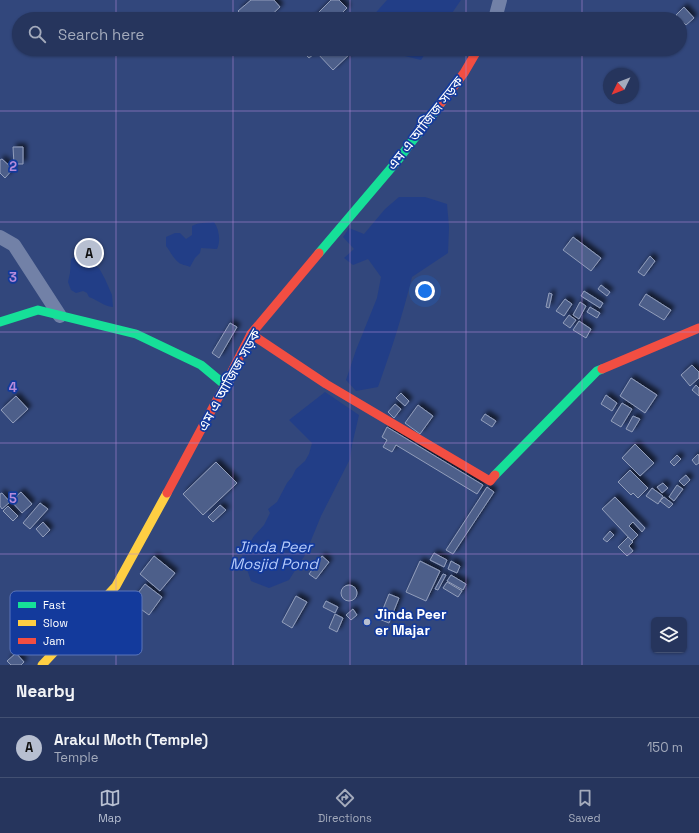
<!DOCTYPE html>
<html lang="en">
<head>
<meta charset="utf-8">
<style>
	:root { --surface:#26355d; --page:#324066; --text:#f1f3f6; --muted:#a4abbc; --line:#425072; --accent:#b7bfd1 }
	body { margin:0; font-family:"Space Grotesk","Noto Sans Bengali",sans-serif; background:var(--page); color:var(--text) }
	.controls { position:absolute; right:12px; bottom:12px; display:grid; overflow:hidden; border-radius:6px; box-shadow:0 1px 3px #0004 }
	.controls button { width:36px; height:36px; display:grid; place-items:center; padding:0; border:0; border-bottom:1px solid var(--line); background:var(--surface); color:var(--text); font:20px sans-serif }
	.compass { position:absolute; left:603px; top:68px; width:36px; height:36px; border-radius:50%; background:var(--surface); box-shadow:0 1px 3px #0004; rotate:227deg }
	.you { position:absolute; left:425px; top:291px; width:14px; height:14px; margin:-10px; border:3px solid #fff; border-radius:50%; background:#1a73e8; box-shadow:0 0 0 6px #1a73e833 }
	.badge { display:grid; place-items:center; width:26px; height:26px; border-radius:50%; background:var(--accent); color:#111; font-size:13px; font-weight:700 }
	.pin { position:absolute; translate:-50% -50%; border:2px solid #fff; box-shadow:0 1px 4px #0006 }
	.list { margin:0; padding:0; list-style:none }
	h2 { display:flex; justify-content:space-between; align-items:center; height:52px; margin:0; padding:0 16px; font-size:17px }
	h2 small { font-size:13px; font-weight:400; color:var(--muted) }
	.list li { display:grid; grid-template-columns:26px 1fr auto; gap:12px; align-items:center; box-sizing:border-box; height:60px; padding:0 16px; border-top:1px solid var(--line) }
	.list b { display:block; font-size:15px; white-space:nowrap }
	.list p { margin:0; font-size:13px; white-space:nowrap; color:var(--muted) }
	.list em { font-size:13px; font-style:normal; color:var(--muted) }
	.icon { flex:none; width:22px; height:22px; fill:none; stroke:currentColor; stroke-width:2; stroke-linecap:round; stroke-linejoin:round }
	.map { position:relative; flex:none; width:699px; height:665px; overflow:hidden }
	.search { position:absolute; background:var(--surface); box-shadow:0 1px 3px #0004; left:12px; right:12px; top:12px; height:44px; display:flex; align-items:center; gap:10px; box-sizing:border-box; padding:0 14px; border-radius:22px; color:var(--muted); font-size:15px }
	.sheet { height:112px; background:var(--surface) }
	nav { display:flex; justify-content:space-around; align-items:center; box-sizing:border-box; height:56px; border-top:1px solid var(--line); background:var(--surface); font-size:11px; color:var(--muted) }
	nav a { display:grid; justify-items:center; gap:2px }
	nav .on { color:var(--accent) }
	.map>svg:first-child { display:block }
</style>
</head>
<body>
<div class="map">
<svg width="699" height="665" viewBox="0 0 699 665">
	<defs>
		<filter id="shadow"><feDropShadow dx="3.5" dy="-3.5" stdDeviation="2" flood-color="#0009"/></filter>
	</defs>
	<rect width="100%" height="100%" fill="#32477c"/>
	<g fill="#223e87">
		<path d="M387,0H461L448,19H370Z"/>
		<path d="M393,49H428L421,60L401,55Z"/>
		<path d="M399,197H425L447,204L449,227L448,253L412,277C403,314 391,351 378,387L356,391L346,380L356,350L377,298L381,277L368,259L353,265L344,258L354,249L343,237L349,228L364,234L385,209Z"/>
		<path d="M214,222C219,229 221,241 217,249L201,248L200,253L195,258L190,267C186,265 181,265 178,262C173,258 170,251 166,246V237L175,233H180L186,239L192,235V226C199,222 207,223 214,222Z"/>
		<path d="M76,256H82L99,268L105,279L112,295L113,307C103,306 98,300 89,297L87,293L83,291L76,293L71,290L68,282L70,273L71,259Z"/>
		<path d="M325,392L359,415L352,445L350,459L321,516L305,555L289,580L269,588L251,581L242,555L254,536L264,525L270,513L268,509L277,502L287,483L292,477L296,469L305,461L309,454L312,443L289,420Z"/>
	</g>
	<g fill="#4e5f8a" stroke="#929ebb" filter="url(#shadow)">
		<path d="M251,0H274L280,7L267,19H246L238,11Z"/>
		<path d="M331,0H339L347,8L336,19H312Z"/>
		<path d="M684,7L694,18L686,25L676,15Z"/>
		<path d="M306,49H309L314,54L309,58L303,52Z"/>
		<path d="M321,49H349L352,52L333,70L317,53Z"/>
		<path d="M13,147H23V164H14Z"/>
		<path d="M2,159L13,169L5,178L0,173V160Z"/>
		<path d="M573,237L601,258L591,271L563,250Z"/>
		<path d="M650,256L655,261L644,276L638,272Z"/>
		<path d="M601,285L610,292L607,296L598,289Z"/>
		<path d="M584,291L603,303L600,308L581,296Z"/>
		<path d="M549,293L552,294L549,308L546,307Z"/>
		<path d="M646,294L671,310L664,320L639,305Z"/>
		<path d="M565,299L572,304L564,316L556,311Z"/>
		<path d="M580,302L586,306L579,319L573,315Z"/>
		<path d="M590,307L600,313L597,318L587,312Z"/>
		<path d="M569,315L576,320L570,328L563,323Z"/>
		<path d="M579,321L591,329L586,338L573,330Z"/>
		<path d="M230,323L237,327L219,358L212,353Z"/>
		<path d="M692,365L699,372V378L690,386L681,375Z"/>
		<path d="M631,378L657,395L645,413L620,396Z"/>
		<path d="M696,385L699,388V396L692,390Z"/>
		<path d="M401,393L409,401L405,406L396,398Z"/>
		<path d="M606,395L617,403L612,411L601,404Z"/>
		<path d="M16,396L28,409L13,423L1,410Z"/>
		<path d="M622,403L632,409L621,427L611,421Z"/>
		<path d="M395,404L401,409L394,418L388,412Z"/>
		<path d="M418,405L433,416L420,434L405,423Z"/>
		<path d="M485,414L496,421L492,427L481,420Z"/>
		<path d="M633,416L640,419L632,432L626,429Z"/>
		<path d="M387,427L483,485L477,494L396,445L392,452L383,447L387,440L382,437Z"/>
		<path d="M635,444L654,463L640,476L622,458Z"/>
		<path d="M698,454L699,456V463L696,465L692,460Z"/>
		<path d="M677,455L681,459L674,466L670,462Z"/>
		<path d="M216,462L237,483L203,515L183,494Z"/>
		<path d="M630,470L648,488L638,498L633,493L631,495L618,482Z"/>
		<path d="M686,475L690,480L684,486L679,481Z"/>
		<path d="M663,483L668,488L662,493L657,487Z"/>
		<path d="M677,485L683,489L674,501L669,497Z"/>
		<path d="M487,487L494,492L453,554L446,550Z"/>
		<path d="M652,488L663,496L658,504L646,496Z"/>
		<path d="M21,492L32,504L22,513L11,501Z"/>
		<path d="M2,493L10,502L2,509L0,506V494Z"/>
		<path d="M615,497L645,528L642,532L633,522L629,526L638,535L632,541L602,509Z"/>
		<path d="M664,497L673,504L669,508L660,501Z"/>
		<path d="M40,503L48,509L30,529L23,523Z"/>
		<path d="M220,505L226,510L213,522L208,517Z"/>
		<path d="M8,506L18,516L13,521L3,511Z"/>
		<path d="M43,522L50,530L43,537L36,529Z"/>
		<path d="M610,531L614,535L607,542L603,539Z"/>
		<path d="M628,537L633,542L629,546L633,551L627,556L618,547Z"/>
		<path d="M434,553L447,560L444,567L430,560Z"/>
		<path d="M154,556L175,573L160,591L140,574Z"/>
		<path d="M322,556L329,562L316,579L309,574Z"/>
		<path d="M420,561L440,571L426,601L406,592Z"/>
		<path d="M451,561L460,566L457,573L448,569Z"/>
		<path d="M443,574L446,575L438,590L435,589Z"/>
		<path d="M451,575L466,584L463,590L447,581Z"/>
		<path d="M447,582L462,591L458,597L443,588Z"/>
		<path d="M145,584L162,597L149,615L131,602Z"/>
		<circle cx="349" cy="593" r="8"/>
		<path d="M389,594L399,598L389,623L379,619Z"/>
		<path d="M296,596L307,602L292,628L282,622Z"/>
		<path d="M326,601L338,607L335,613L323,607Z"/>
		<path d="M353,609L357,615L351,620L346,615Z"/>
		<path d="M335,614L343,618L337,632L329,628Z"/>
		<path d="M16,653L24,662L21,665H11L7,661Z"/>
	</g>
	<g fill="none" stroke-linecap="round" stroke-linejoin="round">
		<g stroke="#7281a7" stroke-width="14">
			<path d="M495,19L500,0"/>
			<path d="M0,237L14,245L60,316"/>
		</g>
		<g stroke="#16e098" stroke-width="9">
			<path d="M319,253L398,160L441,103"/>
			<path d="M0,322L38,310L136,334L201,365L225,385"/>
			<path d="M495,475L597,371L602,369"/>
		</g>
		<path stroke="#ffcf43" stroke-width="9" d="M42,665L116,586L167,493"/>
		<g stroke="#f24e42" stroke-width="9">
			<path d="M441,103L464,73L478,49"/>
			<path d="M251,334L326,384L490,481L495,475"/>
			<path d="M602,369L699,328"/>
			<path d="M167,493L225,385L251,334L319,253"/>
		</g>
	</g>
	<path fill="none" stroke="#b68bdc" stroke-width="1" stroke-opacity="0.55" d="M116,0V19M233,0V19M350,0V19M466,0V19M582,0V19M116,49V665M233,49V665M350,49V665M466,49V665M582,49V665M0,111H699M0,222H699M0,332H699M0,443H699M0,554H699"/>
	<circle fill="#b7bfd1" stroke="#133a9c" stroke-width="1.5" cx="367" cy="622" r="4"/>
	<g text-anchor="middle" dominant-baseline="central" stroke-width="3.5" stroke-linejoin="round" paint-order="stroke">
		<g font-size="14" fill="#fff" stroke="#133a9c">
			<text transform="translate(425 123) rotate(-52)">এম এ আজিজ সড়ক</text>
			<text transform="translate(229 380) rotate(-61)">এম এ আজিজ সড়ক</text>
		</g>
		<g font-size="14" font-weight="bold" fill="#fff" stroke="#133a9c" text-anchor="start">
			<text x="375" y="614">Jinda Peer<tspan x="375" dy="16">er Majar</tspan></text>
		</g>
		<g font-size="15" font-style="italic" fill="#b6cbfa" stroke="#133a9c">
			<text x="274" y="546">Jinda Peer<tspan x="274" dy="17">Mosjid Pond</tspan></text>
		</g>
	</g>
	<rect x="10" y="591" width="132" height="64" rx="6" fill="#133a9c" stroke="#5a75ba" stroke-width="1"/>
	<rect x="18" y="602" width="18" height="6" fill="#16e098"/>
	<rect x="18" y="620" width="18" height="6" fill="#ffcf43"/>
	<rect x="18" y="638" width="18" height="6" fill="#f24e42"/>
	<g font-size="11" fill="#fff">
		<text x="43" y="609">Fast</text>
		<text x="43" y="627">Slow</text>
		<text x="43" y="645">Jam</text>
	</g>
	<g font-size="13" text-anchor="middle" font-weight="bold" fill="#b68bdc" stroke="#133a9c" stroke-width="3.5" stroke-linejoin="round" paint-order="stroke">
		<text x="13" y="171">2</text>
		<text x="13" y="282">3</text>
		<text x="13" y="392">4</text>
		<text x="13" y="503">5</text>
	</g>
</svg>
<div class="controls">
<button><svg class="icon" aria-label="layers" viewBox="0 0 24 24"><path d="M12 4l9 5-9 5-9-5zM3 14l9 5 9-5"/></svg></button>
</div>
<svg class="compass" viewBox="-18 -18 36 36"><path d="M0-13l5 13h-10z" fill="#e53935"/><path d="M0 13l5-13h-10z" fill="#a4abbc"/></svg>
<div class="you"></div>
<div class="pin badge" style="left:89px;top:253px">A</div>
<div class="search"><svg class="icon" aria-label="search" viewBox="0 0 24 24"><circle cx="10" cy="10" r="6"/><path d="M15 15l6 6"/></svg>Search here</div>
</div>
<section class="sheet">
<h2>Nearby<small></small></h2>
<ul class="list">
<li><span class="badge">A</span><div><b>Arakul Moth (Temple)</b><p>Temple</p></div><em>150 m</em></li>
</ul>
</section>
<nav>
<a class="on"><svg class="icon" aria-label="map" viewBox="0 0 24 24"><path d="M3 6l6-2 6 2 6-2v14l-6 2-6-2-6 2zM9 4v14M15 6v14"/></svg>Map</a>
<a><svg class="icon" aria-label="directions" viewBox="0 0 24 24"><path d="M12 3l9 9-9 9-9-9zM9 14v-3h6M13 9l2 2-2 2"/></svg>Directions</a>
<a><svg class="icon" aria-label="saved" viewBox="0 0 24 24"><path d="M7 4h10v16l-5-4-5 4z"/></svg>Saved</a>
</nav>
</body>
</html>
